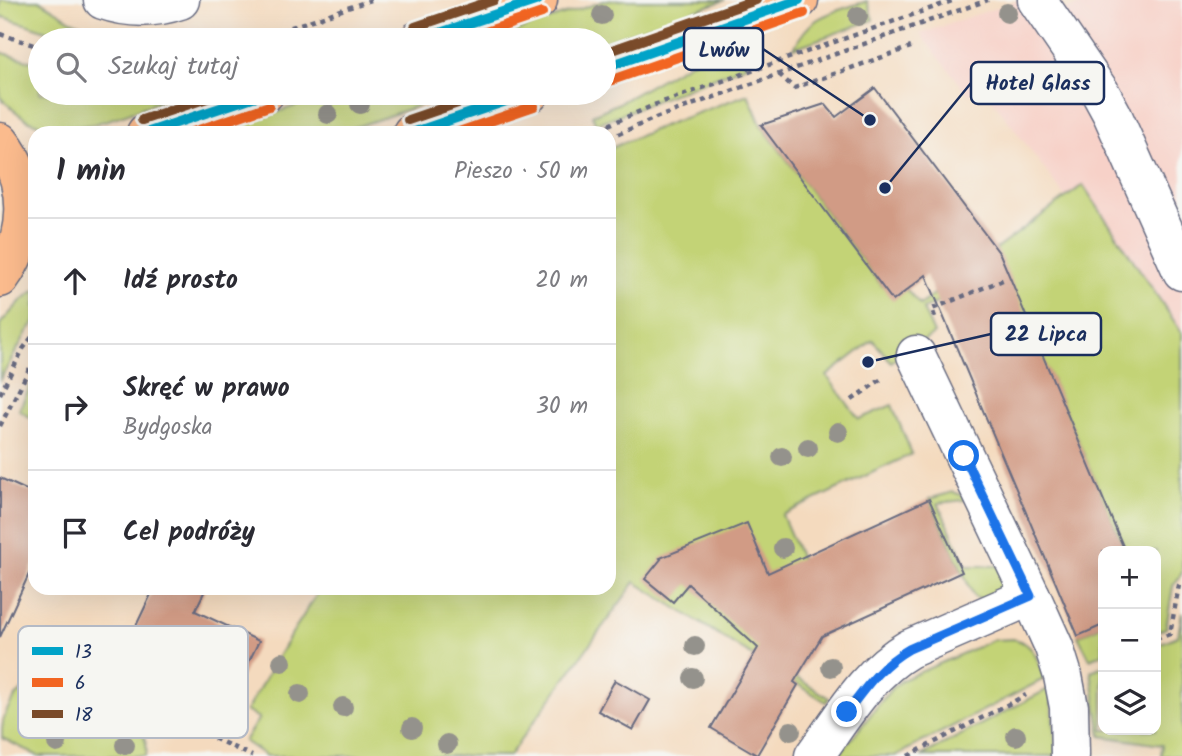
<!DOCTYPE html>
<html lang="pl">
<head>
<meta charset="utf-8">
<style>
	:root { --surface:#fff; --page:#f2f2f3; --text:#2b2b33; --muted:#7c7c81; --line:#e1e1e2 }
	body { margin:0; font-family:Kalam,sans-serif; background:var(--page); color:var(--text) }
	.controls { position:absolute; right:21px; bottom:21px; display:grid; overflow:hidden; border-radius:14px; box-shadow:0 7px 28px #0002 }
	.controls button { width:63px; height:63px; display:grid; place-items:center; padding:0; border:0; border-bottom:2px solid var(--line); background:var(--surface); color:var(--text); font:35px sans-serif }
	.stop { position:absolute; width:21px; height:21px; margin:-16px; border:5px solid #1a73e8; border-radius:50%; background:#fff }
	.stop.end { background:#1a73e8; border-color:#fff; box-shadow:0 2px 7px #0008 }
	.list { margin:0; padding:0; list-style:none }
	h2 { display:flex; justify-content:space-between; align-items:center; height:91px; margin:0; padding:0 28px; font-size:30px }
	h2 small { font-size:23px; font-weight:400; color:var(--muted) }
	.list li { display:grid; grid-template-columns:46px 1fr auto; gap:21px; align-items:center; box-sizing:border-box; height:126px; padding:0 28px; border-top:2px solid var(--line) }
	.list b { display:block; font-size:26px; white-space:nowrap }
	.list p { margin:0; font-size:23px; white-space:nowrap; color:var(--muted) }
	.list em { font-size:23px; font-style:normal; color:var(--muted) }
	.icon { flex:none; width:38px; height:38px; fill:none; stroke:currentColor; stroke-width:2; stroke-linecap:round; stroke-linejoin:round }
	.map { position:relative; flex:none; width:1182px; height:756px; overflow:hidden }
	.search { position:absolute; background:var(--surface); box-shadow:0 7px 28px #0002; left:28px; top:28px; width:588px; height:77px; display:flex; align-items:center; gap:18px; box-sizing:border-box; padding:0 24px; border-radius:38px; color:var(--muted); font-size:26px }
	.panel { position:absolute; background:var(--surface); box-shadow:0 7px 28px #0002; left:28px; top:126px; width:588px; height:469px; border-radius:21px }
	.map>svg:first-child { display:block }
</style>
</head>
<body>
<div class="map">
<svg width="1182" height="756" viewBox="0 0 1182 756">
	<rect width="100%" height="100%" fill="#f6f6f2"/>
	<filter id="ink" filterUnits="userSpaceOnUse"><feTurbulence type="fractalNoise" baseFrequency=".0143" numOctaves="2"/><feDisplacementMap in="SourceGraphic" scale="14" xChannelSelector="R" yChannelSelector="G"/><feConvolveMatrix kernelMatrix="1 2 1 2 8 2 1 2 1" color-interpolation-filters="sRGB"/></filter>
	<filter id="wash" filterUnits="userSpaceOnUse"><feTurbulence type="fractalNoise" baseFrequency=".00686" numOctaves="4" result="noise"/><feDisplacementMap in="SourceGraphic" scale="28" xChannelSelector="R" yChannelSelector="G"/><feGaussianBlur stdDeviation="1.57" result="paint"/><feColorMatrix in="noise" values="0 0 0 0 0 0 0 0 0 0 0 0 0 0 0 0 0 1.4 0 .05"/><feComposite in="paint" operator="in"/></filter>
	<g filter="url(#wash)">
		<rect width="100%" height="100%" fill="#f4dabe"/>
		<path fill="#f7d1c8" d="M1019,0H1061L1062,11L1093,0H1182V333L1083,186L1066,198L982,86L969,95L920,34Z"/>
		<g fill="#c3d376" stroke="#6f816a" stroke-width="2">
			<path d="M0,0H39L71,20L122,40H74L0,16Z"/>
			<path d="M607,0H725L604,42L489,40Z"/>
			<path d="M867,1L873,20L794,48C811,13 832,13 867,1Z"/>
			<path d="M0,52L40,64V93H133L161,101C120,115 73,140 30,121C19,116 9,106 0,97Z"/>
			<path d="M720,54L738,58L749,64L596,124L592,115L619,103L700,57Z"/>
			<path d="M334,93H456L338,133H215Z"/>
			<path d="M748,94L761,125L882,286L907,290L920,305L956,277L982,283L923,309L934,334L891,362L873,340L827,376L859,419L892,405L912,454L782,515L816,593L765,658L829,698L826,702L635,582L509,756H266L244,741L259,718L246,711L289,638L321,588H609V149L660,127Z"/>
			<path d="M1083,185L1182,333V573L1173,586L1166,628L1156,632V551H1125L996,249Z"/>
			<path d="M35,290V322L27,332L0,380V324L21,301Z"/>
			<path d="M35,376V421L19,410Z"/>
			<path d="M953,492L973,499L938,503L966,566H999L1003,581L1001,591L982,600L974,597L929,499Z"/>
			<path d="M1182,612V756H1161L1162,745L1101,736L1091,671L1103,666V730H1156V645L1178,636Z"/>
			<path d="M1103,625V653L1090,659L1078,636Z"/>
			<path d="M1014,639C1035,644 1038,660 1044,679L895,756H838L891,689L902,680L993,640Z"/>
			<path d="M36,682L54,683L131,724C144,732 148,741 146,756H38L2,738C0,713 15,691 36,682Z"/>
			<path d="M1050,688L1057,756H921Z"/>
		</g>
		<g id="blocks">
			<g fill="#d19b85">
				<path d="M875,88L1000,254L1125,551H1103V625L1078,636L926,275L893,301L761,125L825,104L836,117Z"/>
				<path d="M0,478L35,494V561L0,637Z"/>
				<path d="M929,499L962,572L822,636L794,682L798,685L757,755L711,728L758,648L688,584L673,602L645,579L661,559L660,558L747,523L768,573Z"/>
				<path d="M154,588H206L195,611L259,641L241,678L135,628Z"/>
				<path d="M615,680L650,700L633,730L598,711Z"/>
			</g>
		</g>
	</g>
	<g filter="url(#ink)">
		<use href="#blocks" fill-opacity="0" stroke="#676b80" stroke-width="2"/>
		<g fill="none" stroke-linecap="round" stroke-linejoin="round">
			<defs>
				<g id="minor">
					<path d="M103,0C129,9 154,9 180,0"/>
					<path d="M1037,0L1100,92L1112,114L1182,271"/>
					<path d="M916,355L1031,596L1054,647L1063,676L1069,707L1070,756"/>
					<path d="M814,756C842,718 867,673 909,649L1031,596"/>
				</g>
				<g id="major">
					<path d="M419,40L538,0"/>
					<path d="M604,68L799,0"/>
					<path d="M146,133L265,93"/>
					<path d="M412,133L530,93"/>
					<path d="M0,142C32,182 30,237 0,278"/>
				</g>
			</defs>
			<use href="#minor" stroke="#676b80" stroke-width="41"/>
			<use href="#major" stroke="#676b80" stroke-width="41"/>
			<g stroke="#676b80" stroke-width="4.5" stroke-dasharray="5 5" stroke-linecap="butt">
				<path d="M0,34L40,47"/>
				<path d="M253,40L371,0"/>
				<path d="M779,74L794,88L911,47"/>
				<path d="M590,133L654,105L955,0"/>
				<path d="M609,138L658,117L988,0"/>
				<path d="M935,317L932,309L1005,279"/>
				<path d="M0,394L23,349L35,333"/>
				<path d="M852,400L883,378"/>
				<path d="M0,426L35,358"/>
				<path d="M1156,639L1170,634L1179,585L1182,581"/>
				<path d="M205,734L252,756"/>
				<path d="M908,756L1026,695"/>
			</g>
			<use href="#minor" stroke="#fff" stroke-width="38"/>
			<use href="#major" stroke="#fbbb8d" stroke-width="38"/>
			<defs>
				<g id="bus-1">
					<path d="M419,40L538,0"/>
					<path d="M604,68L799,0"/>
					<path d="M146,133L265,93"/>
					<path d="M412,133L530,93"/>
				</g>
				<g id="bus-2">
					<path d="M462,40L542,13"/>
					<path d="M609,81L804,13"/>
					<path d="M190,133L269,106"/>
					<path d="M456,133L534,106"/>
				</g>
				<g id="bus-3">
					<path d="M415,27L494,0"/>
					<path d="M604,53L756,0"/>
					<path d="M142,120L222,93"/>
					<path d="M408,120L487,93"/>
				</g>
			</defs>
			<use href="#bus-1" stroke="#f6f6f2" stroke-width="16"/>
			<use href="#bus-2" stroke="#f6f6f2" stroke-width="16"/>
			<use href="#bus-3" stroke="#f6f6f2" stroke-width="16"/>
			<use href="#bus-1" stroke="#01a3c8" stroke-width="10"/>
			<use href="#bus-2" stroke="#f26522" stroke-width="10"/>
			<use href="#bus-3" stroke="#7a4b2a" stroke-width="10"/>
		</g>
		<g fill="#94928c">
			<circle cx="1007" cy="13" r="10"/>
			<circle cx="602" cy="15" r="10"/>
			<circle cx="858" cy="16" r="10"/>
			<circle cx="360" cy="104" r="10"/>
			<circle cx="328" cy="114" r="10"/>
			<circle cx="838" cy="432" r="10"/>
			<circle cx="808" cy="448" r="10"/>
			<circle cx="782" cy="457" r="10"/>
			<circle cx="783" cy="548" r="10"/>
			<circle cx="695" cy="646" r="10"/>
			<circle cx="282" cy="662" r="10"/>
			<circle cx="831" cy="667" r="10"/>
			<circle cx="693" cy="678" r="10"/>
			<circle cx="300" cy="694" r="10"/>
			<circle cx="343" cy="707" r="10"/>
			<circle cx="412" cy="728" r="10"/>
			<circle cx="791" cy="731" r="10"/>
			<circle cx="1016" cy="736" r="10"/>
			<circle cx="57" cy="743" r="10"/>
			<circle cx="447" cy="744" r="10"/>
			<circle cx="125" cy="745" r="10"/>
		</g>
	</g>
	<g fill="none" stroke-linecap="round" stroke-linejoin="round" filter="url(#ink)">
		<path stroke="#1a73e8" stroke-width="9" d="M847,712C866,687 881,665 909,649L1031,596L964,456"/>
	</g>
	<rect x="18" y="626" width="230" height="112" rx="10" fill="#f6f6f2" stroke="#b4bac6" stroke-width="2"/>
	<rect x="32" y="647" width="31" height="8" fill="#01a3c8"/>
	<rect x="32" y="678" width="31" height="9" fill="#f26522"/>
	<rect x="32" y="710" width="31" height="8" fill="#7a4b2a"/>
	<g font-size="19" fill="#1b2f5e">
		<text x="75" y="658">13</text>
		<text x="75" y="689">6</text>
		<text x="75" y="721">18</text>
	</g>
	<path fill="none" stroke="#1b2f5e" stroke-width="2.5" d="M870 120L763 49M885 188L971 83M868 362L991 334"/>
	<g fill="#1b2f5e" stroke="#f6f6f2" stroke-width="2.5">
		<circle cx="870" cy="120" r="7"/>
		<circle cx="885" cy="188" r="7"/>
		<circle cx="868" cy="362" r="7"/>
	</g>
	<g fill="#f6f6f2" stroke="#1b2f5e" stroke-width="2.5">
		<rect x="684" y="28" width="79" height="42" rx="7"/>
		<rect x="971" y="62" width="133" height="42" rx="7"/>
		<rect x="991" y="313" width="110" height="42" rx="7"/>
	</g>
	<g font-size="21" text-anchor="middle" font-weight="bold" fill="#1b2f5e">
		<text x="724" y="57">Lwów</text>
		<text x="1038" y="90">Hotel Glass</text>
		<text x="1046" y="341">22 Lipca</text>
	</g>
</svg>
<div class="controls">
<button>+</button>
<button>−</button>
<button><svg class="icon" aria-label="layers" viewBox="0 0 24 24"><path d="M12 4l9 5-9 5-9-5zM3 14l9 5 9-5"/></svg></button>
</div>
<div class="stop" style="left:964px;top:456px"></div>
<div class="stop end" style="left:847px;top:712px"></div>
<div class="search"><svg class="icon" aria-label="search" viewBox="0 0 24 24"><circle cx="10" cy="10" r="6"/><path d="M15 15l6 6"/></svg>Szukaj tutaj</div>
<section class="panel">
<h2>1 min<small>Pieszo · 50 m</small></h2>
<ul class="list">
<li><svg class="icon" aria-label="ahead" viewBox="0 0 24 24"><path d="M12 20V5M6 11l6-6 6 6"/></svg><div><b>Idź prosto</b></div><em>20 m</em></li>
<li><svg class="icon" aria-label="right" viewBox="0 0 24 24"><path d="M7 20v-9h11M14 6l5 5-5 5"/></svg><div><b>Skręć w prawo</b><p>Bydgoska</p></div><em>30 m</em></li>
<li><svg class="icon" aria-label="arrive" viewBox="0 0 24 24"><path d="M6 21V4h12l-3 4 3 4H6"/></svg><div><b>Cel podróży</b></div></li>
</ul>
</section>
</div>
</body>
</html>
